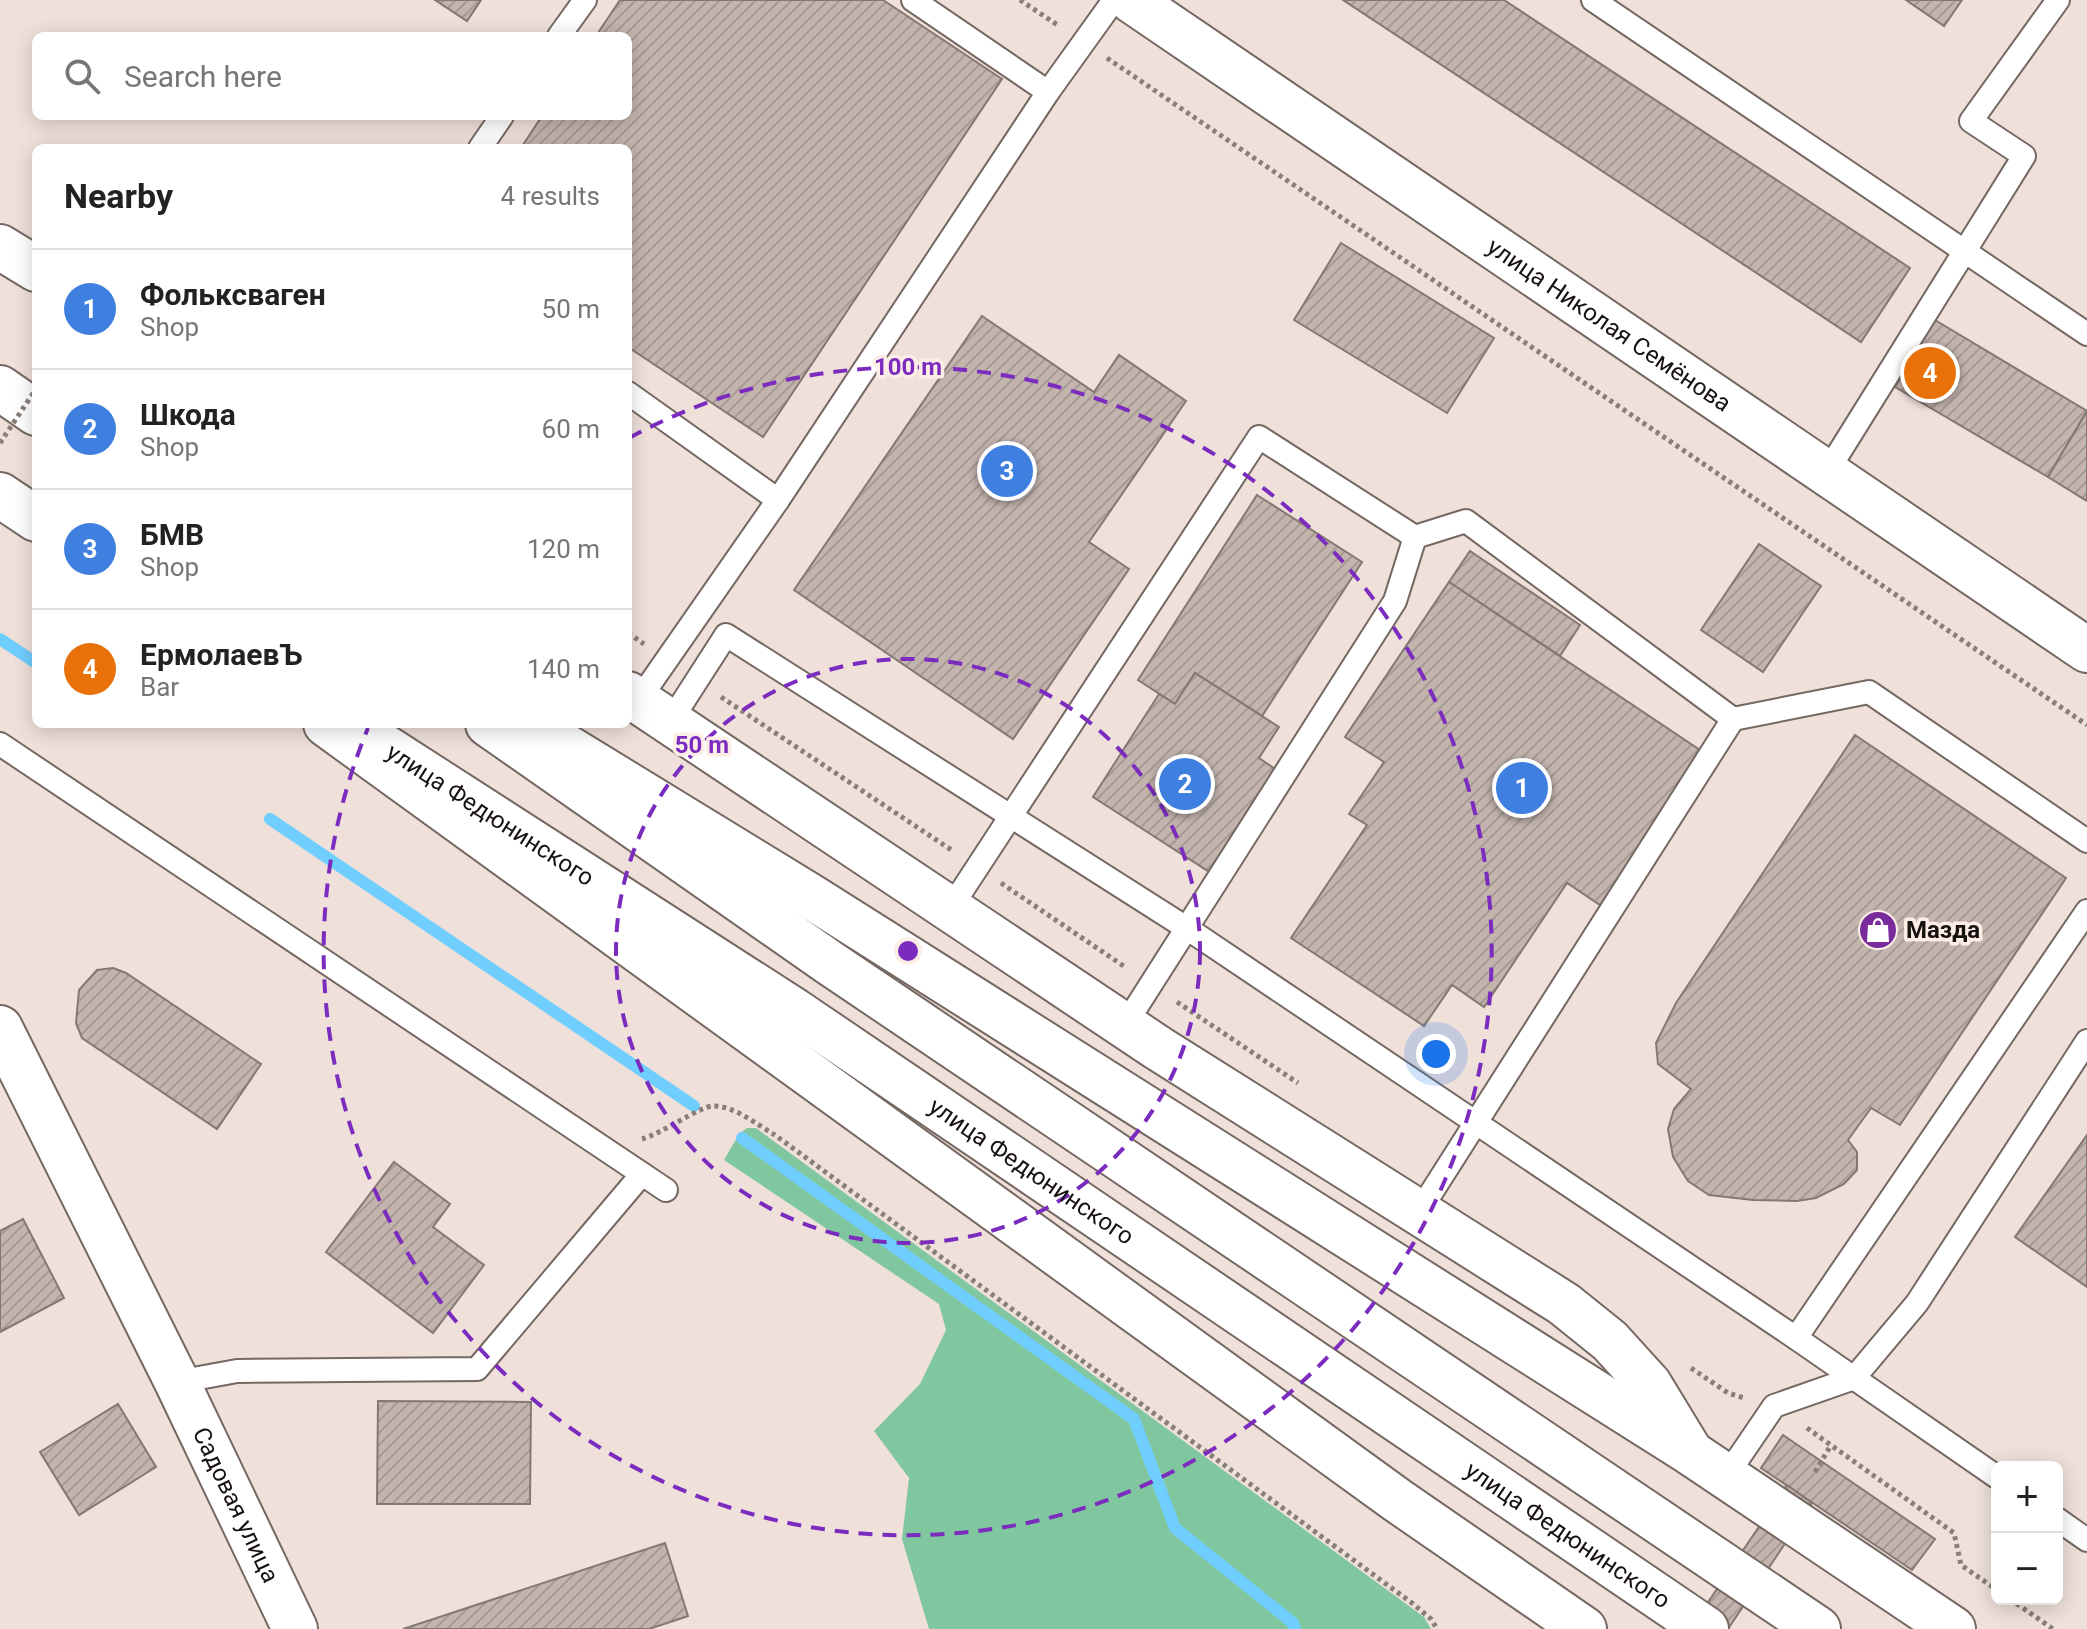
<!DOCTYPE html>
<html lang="en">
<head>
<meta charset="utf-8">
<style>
	:root { --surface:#fff; --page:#f2f2f2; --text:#222; --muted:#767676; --line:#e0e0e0; --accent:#0b8043 }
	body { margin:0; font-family:Roboto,sans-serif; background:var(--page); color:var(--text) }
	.controls { position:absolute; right:24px; bottom:24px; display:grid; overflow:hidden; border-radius:12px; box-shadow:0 4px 20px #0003 }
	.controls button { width:72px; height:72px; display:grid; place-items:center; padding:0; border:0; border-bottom:2px solid var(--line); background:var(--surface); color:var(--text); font:40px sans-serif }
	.you { position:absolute; left:1436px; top:1054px; width:28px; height:28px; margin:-20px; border:6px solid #fff; border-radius:50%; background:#1a73e8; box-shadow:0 0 0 12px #1a73e833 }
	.badge { display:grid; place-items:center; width:52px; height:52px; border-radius:50%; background:var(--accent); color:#fff; font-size:26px; font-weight:700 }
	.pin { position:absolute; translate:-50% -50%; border:4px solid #fff; box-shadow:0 2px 8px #0006 }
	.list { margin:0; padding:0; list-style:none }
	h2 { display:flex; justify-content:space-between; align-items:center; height:104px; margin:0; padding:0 32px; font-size:34px }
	h2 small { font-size:26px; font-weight:400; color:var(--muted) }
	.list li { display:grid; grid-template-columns:52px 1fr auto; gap:24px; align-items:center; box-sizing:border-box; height:120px; padding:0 32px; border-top:2px solid var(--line) }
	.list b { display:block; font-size:30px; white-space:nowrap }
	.list p { margin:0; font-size:26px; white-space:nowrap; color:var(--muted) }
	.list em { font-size:26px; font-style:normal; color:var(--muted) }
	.icon { flex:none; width:44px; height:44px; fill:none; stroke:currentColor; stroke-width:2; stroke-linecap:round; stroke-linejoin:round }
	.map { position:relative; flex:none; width:2087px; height:1629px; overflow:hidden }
	.search { position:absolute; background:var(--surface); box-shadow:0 4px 20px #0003; left:32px; top:32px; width:600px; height:88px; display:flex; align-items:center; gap:20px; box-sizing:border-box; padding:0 28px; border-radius:12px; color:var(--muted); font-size:30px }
	.panel { position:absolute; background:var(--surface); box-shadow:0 4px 20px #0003; left:32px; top:144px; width:600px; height:584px; border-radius:12px }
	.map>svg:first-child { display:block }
</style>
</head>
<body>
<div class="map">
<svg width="2087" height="1629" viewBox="0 0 2087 1629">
	<defs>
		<pattern id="building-hatch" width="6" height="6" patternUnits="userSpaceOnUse" patternTransform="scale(2)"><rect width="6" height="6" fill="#c3b4ae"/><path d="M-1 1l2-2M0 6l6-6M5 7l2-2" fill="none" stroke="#a79a95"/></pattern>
	</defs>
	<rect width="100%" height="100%" fill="#efe0da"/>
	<path fill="#80c79f" d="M747,1128H756L1424,1617L1431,1629H929L902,1539L909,1478L874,1431L920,1384L946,1330L939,1304L724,1160L739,1134Z"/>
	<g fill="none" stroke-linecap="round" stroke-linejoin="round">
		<g stroke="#70cefe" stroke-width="12">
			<path d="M0,639L36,663"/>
			<path d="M270,819L694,1106"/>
			<path d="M742,1138L1134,1419L1175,1528L1293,1623L1295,1629"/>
		</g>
	</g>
	<g fill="url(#building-hatch)" stroke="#857872" stroke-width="2">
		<path d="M435,0H481L467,21Z"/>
		<path d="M620,0H883L1002,79L763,437L628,347V148H521L542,116H628V36H596Z"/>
		<path d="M1343,0H1504L1910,268L1861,342Z"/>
		<path d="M1906,0H1962L1944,26Z"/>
		<path d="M1341,243L1494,338L1447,413L1294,320Z"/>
		<path d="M982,316L1094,392L1119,355L1186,401L1089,542L1129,569L1013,739L794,590Z"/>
		<path d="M1935,320L2087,411L2048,477L1895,387Z"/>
		<path d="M2087,411V501L2048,477Z"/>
		<path d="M1257,495L1362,562L1262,716L1195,673L1175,704L1138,680Z"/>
		<path d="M1759,544L1821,586L1763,672L1701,630Z"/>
		<path d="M1470,551L1580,625L1560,656L1449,582Z"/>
		<path d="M1449,582L1703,752L1600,905L1567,883L1484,1007L1452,985L1424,1026L1291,938L1367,825L1349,814L1384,762L1345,737Z"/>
		<path d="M1195,673L1279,727L1259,758L1278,771L1211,873L1093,797L1159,694L1175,704Z"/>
		<path d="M1855,735L2066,878L1900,1125L1871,1108L1848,1140L1857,1152V1170L1844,1184L1816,1198L1797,1201L1753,1200L1709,1195L1688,1181L1673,1157L1668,1129L1674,1109L1691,1089L1658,1064L1656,1043L1676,1003Z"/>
		<path d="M113,968L126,973L261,1064L217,1129L82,1038L76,1023L79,990L97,970Z"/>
		<path d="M2087,1135V1287L2015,1237Z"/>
		<path d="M394,1162L450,1204L433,1227L484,1265L433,1333L326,1252Z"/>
		<path d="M23,1219L64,1298L0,1332V1231Z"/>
		<path d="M378,1401L531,1402L530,1504H377Z"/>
		<path d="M118,1404L156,1467L79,1515L40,1452Z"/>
		<path d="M1783,1435L1935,1539L1912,1570L1761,1468Z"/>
		<path d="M1787,1485L1812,1503L1728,1629H1690Z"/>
		<path d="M665,1543L688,1616L649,1629H403Z"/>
	</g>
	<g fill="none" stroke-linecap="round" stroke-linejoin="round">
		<defs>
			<g id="lane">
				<path d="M913,0L1048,92"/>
				<path d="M1593,0L2087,334"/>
				<path d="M559,36L585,0"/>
				<path d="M480,148L502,116"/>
				<path d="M628,393L778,500"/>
				<path d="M1827,472L2024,156L1971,121L2058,0"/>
				<path d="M638,701L778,500L1048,92L1114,0"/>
				<path d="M670,722L726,635L1188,929L1796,1338L1997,1477"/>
				<path d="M0,744L666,1190"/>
				<path d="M950,909L1259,437L1415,537L1466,521L1733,719L1869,692L2087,841"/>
				<path d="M1125,1025L1395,601L1415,537"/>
				<path d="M1419,1212L1733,719"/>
				<path d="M1796,1338L2087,911"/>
				<path d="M177,1382L237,1371L477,1369L642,1174"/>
				<path d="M1727,1475L1774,1406L1854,1378L1917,1303L2087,1041"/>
				<path d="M2057,1519L2087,1540"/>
			</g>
			<g id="street">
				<path id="s1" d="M1131,0L2087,650"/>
				<path d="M0,247L36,269"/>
				<path d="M628,694L1158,1048L1564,1304L1610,1341L1649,1384L1691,1453"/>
				<path id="s2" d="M0,1028L177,1382L295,1629"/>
			</g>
			<g id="secondary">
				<path d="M326,724L1397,1500L1584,1629"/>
				<path d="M529,724L810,896L1691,1453L1953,1629"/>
			</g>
			<g id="highway">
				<path d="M0,388L36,413"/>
				<path d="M0,495L36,519"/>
				<path id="s3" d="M349,724L795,1011L1706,1629"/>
				<path d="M488,724L830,963L1818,1629"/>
			</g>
		</defs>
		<use href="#lane" stroke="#756862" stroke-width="26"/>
		<use href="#street" stroke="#756862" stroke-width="48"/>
		<use href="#secondary" stroke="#756862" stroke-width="48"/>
		<use href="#highway" stroke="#756862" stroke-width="48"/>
		<g stroke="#887e7a" stroke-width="5" stroke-dasharray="4 4" stroke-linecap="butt">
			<path d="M1020,0L1059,26"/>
			<path d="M1107,58L2087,725"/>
			<path d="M628,633L644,644"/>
			<path d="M721,697L953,851"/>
			<path d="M1001,883L1125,967"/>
			<path d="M1177,1002L1298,1083"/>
			<path d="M642,1139C661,1134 699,1107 712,1106C734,1105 757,1125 775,1135L1412,1603L1431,1619L1437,1629"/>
			<path d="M1691,1368L1728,1393L1744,1398"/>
			<path d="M1807,1428L1954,1533L1961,1565L1997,1590"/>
			<path d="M1815,1472L1831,1445"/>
			<path d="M2010,1599L2053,1629"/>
		</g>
		<use href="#lane" stroke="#fff" stroke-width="22"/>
		<use href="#street" stroke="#fff" stroke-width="44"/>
		<use href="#secondary" stroke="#fff" stroke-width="44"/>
		<use href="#highway" stroke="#fff" stroke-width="44"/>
		<path stroke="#887e7a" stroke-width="5" stroke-dasharray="4 4" stroke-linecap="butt" d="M0,443L36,389"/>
	</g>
	<g fill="none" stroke="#7b2cbf" stroke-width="4" stroke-dasharray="14 10">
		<circle cx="908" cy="951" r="292"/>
		<path d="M629 438A584 584 0 1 1 368 728"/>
	</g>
	<defs>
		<symbol id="shop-disc" viewBox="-11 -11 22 22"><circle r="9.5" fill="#792a9b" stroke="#fdede7"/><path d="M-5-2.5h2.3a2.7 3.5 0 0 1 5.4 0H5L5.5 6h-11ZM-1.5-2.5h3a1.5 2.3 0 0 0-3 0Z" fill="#fff"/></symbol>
	</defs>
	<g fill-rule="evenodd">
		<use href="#shop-disc" x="1856" y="908" width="44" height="44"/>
	</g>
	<g text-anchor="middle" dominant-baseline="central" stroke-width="7" stroke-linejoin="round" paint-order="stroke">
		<g font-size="24" fill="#171210" stroke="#fdede7">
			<text stroke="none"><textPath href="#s1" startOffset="578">улица Николая Семёнова</textPath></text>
			<text stroke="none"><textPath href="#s3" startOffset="168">улица Федюнинского</textPath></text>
			<text stroke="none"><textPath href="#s3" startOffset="816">улица Федюнинского</textPath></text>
			<text stroke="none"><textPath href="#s2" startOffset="532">Садовая улица</textPath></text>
			<text stroke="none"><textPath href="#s3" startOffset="1464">улица Федюнинского</textPath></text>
		</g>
		<g font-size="24" font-weight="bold" fill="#171210" stroke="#fdede7" text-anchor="start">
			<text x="1906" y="930">Мазда</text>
		</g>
	</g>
	<circle cx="908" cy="951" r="12" fill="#7b2cbf" stroke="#fdede7" stroke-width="4"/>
	<g font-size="24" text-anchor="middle" font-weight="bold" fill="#7b2cbf" stroke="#fdede7" stroke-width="7" stroke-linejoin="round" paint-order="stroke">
		<text x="908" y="375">100 m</text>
		<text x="702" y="753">50 m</text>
	</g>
</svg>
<div class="controls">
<button>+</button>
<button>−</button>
</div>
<div class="you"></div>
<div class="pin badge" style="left:1522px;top:788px;background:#3f7fe0">1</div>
<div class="pin badge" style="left:1185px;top:784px;background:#3f7fe0">2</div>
<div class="pin badge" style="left:1007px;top:471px;background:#3f7fe0">3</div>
<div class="pin badge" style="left:1930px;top:373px;background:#e8710a">4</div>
<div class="search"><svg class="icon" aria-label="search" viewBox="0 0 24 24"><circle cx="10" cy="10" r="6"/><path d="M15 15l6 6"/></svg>Search here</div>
<section class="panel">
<h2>Nearby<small>4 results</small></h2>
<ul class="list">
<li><span class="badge" style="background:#3f7fe0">1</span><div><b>Фольксваген</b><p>Shop</p></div><em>50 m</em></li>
<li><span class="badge" style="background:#3f7fe0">2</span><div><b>Шкода</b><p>Shop</p></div><em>60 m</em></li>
<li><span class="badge" style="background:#3f7fe0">3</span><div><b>БМВ</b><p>Shop</p></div><em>120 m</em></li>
<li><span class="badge" style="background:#e8710a">4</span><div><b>ЕрмолаевЪ</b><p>Bar</p></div><em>140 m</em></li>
</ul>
</section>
</div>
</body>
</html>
